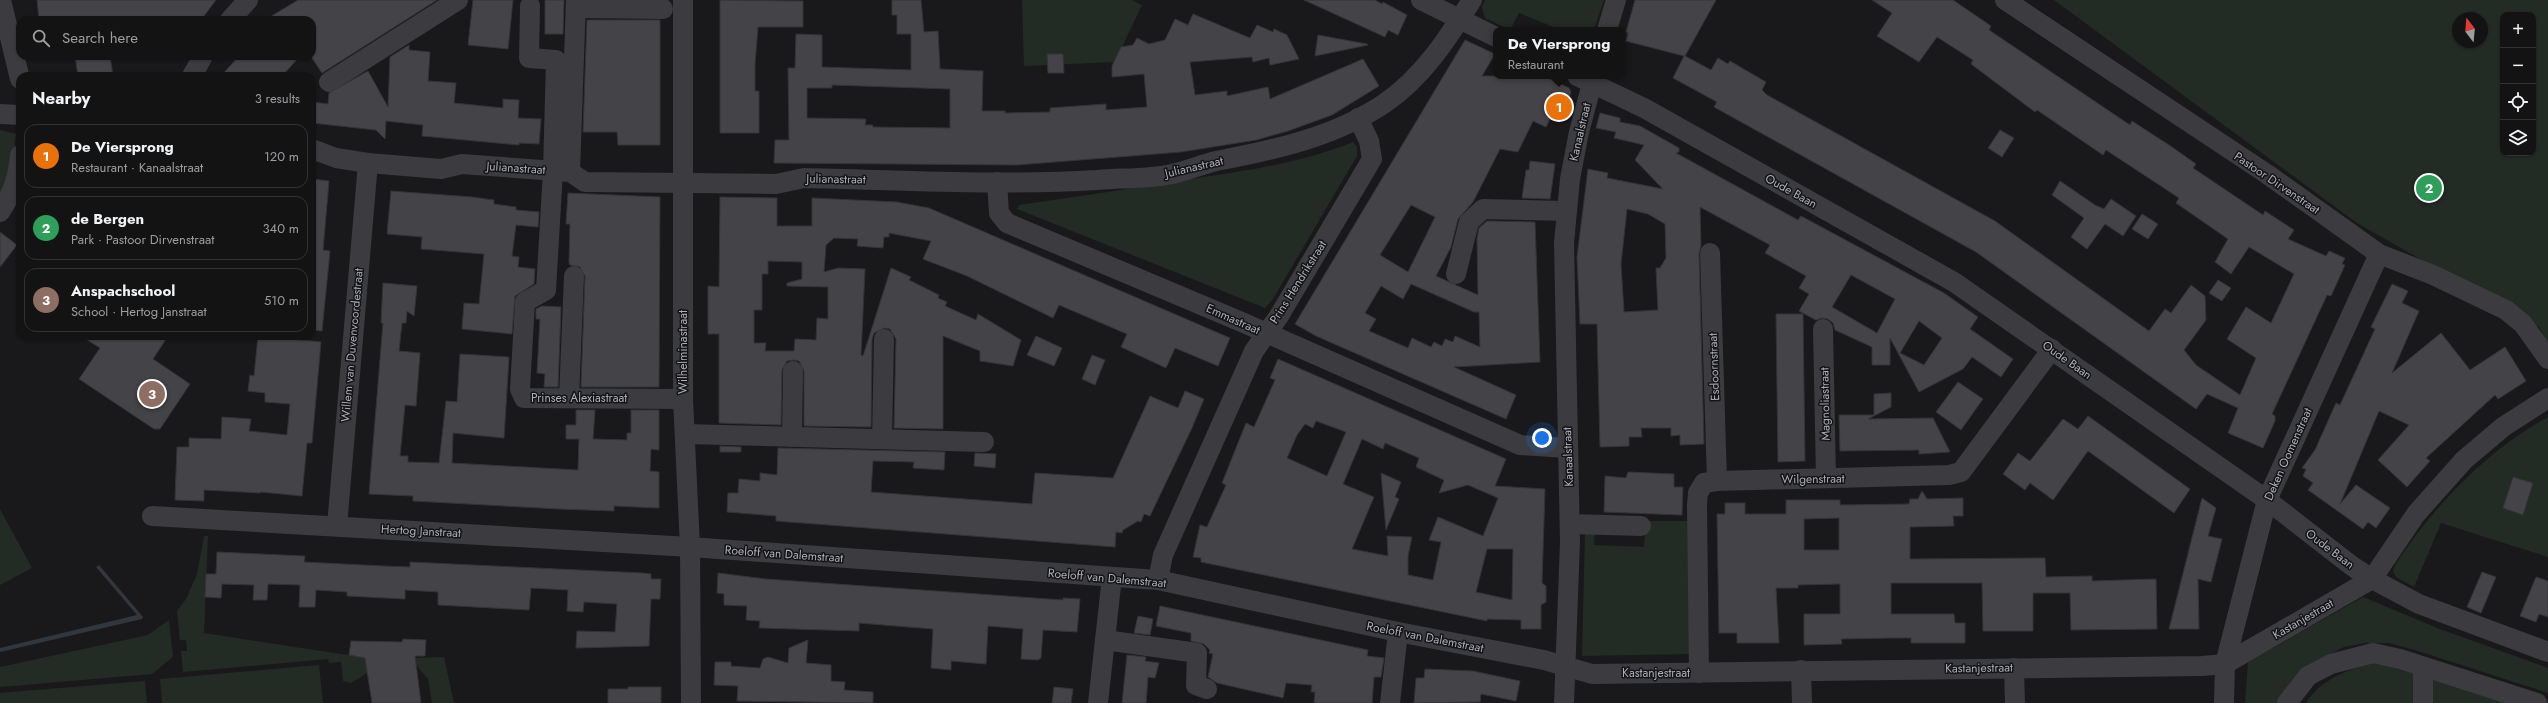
<!DOCTYPE html>
<html lang="en">
<head>
<meta charset="utf-8">
<style>
	:root { --surface:#131314; --page:#202022; --text:#f1f3f6; --muted:#9d9ea0; --line:#323234; --accent:#e6b947 }
	body { margin:0; font-family:Jost,sans-serif; background:var(--page); color:var(--text) }
	.controls { position:absolute; right:12px; top:12px; display:grid; overflow:hidden; border-radius:8px; box-shadow:0 1px 3px #0004 }
	.controls button { width:36px; height:36px; display:grid; place-items:center; padding:0; border:0; border-bottom:1px solid var(--line); background:var(--surface); color:var(--text); font:20px sans-serif }
	.compass { position:absolute; left:2452px; top:12px; width:36px; height:36px; border-radius:50%; background:var(--surface); box-shadow:0 1px 3px #0004; rotate:344deg }
	.you { position:absolute; left:1542px; top:438px; width:14px; height:14px; margin:-10px; border:3px solid #fff; border-radius:50%; background:#1a73e8; box-shadow:0 0 0 6px #1a73e833 }
	.badge { display:grid; place-items:center; width:26px; height:26px; border-radius:50%; background:var(--accent); color:#fff; font-size:13px; font-weight:700 }
	.pin { position:absolute; translate:-50% -50%; border:2px solid #fff; box-shadow:0 1px 4px #0006 }
	.popup { position:absolute; left:1493px; top:27px; width:132px; height:52px; box-sizing:border-box; display:grid; place-content:center; border-radius:8px; background:var(--surface); filter:drop-shadow(0 1px 3px #0005); font-size:13px; white-space:nowrap; color:var(--muted) }
	.popup b { font-size:15px; color:var(--text) }
	.popup::after { content:''; position:absolute; left:50%; top:100%; margin-left:-8px; border:8px solid transparent; border-top-color:var(--surface) }
	.list { margin:0; padding:0; list-style:none }
	h2 { display:flex; justify-content:space-between; align-items:center; height:52px; margin:0; padding:0 16px; font-size:17px }
	h2 small { font-size:13px; font-weight:400; color:var(--muted) }
	.list li { display:grid; grid-template-columns:26px 1fr auto; gap:12px; align-items:center; box-sizing:border-box; height:64px; margin:0 8px 8px; padding:0 8px; border:1px solid var(--line); border-radius:12px }
	.list b { display:block; font-size:15px; white-space:nowrap }
	.list p { margin:0; font-size:13px; white-space:nowrap; color:var(--muted) }
	.list em { font-size:13px; font-style:normal; color:var(--muted) }
	.icon { flex:none; width:22px; height:22px; fill:none; stroke:currentColor; stroke-width:2; stroke-linecap:round; stroke-linejoin:round }
	.map { position:relative; flex:none; width:2548px; height:703px; overflow:hidden }
	.search { position:absolute; background:var(--surface); box-shadow:0 1px 3px #0004; left:16px; top:16px; width:300px; height:44px; display:flex; align-items:center; gap:10px; box-sizing:border-box; padding:0 14px; border-radius:12px; color:var(--muted); font-size:15px }
	.panel { position:absolute; background:var(--surface); box-shadow:0 1px 3px #0004; left:16px; top:72px; width:300px; height:268px; border-radius:12px }
	.map>svg:first-child { display:block }
</style>
</head>
<body>
<div class="map">
<svg width="2548" height="703" viewBox="0 0 2548 703">
	<rect width="100%" height="100%" fill="#19191b"/>
	<g fill="#232b25" fill-rule="evenodd">
		<path d="M1022,0H1131L1142,5L1115,62L1024,66Z"/>
		<path d="M1485,0H1604L1594,30H1561L1519,13L1510,30L1485,18L1482,7Z"/>
		<path d="M2054,0H2548V345L2539,327L2357,223ZM2503,15H2533V153H2503ZM2458,18H2482V42H2458Z"/>
		<path d="M0,130L16,134L13,157L0,199Z"/>
		<path d="M1353,142L1357,147V156L1273,299L1265,308L1017,209L1019,205C1076,197 1133,188 1190,179C1245,171 1301,163 1353,142Z"/>
		<path d="M2548,417V557L2441,523L2414,587L2396,577L2393,571L2395,565C2433,507 2486,451 2548,417Z"/>
		<path d="M0,509L32,568L0,585Z"/>
		<path d="M1646,521H1689L1690,654L1582,656L1585,532L1595,531L1594,545L1644,547Z"/>
		<path d="M204,536H208L204,633L354,656L381,659L444,657L454,703H432L428,679L416,665L367,673L351,683L343,681L341,662L329,663L328,659L183,672L181,651H187L186,640H180L177,611L186,599L197,574Z"/>
		<path d="M2363,597L2440,629L2548,668V693L2415,650L2389,643H2365L2344,647L2316,662L2282,703H2245L2248,662Z"/>
		<path d="M169,620L173,657L152,674L0,687V667L148,635Z"/>
		<path d="M2375,662L2510,703H2306C2322,678 2348,670 2375,662Z"/>
		<path d="M319,665L323,703H162L160,679Z"/>
		<path d="M145,681L147,703H0V693Z"/>
	</g>
	<path fill="#30373f" d="M99,565L143,617L142,619L0,652V648L137,615L96,567Z"/>
	<g fill="#444448" stroke="#343337" fill-rule="evenodd">
		<path d="M37,0H216L201,20H39Z"/>
		<path d="M298,0H437L322,73L312,58V20H265Z"/>
		<path d="M473,0H513L508,49L468,45Z"/>
		<path d="M545,0H564L563,34H545Z"/>
		<path d="M720,0L803,1V27H758L755,64V91H759V133H720Z"/>
		<path d="M892,0H921L924,32L938,31L940,69L983,71L982,111H1005V113L1050,112V108L1106,104V110L1147,107L1144,74L1112,77V66L1121,47L1133,45L1137,38L1149,44L1165,40L1175,19L1188,25L1193,14L1250,38L1257,25L1273,32L1274,29L1287,35L1299,59L1270,65L1269,58L1253,62L1252,57L1190,62L1195,95L1227,91V96L1268,87L1270,99L1363,59L1379,86L1332,115L1288,131L1256,140L1181,152L1017,165L774,163L775,140H789L788,68H795L796,34L822,35V67L911,70V34H897V15H892ZM832,85L950,89V128L873,127V125H865L866,119L807,118V88H832Z"/>
		<path d="M1304,0H1375L1382,4L1383,2L1407,15L1398,35L1388,30L1385,37Z"/>
		<path d="M1635,0H1716L1685,56L1711,70L1718,58L1728,64L1730,61L1766,82L1762,90L1767,95L1995,221L2149,331L2165,309L2171,313L2191,285L2205,296L2206,320L2184,350L2196,365L2240,395L2256,358L2227,339L2246,307L2271,323L2294,274L2249,247L2231,274L2215,262L2228,239L2176,203L2179,198L2106,150L2103,155L2037,110L2035,112L1971,64L1973,60L1937,37L1919,62L1877,36L1892,13L1872,0H1953L1991,26L1989,30L2130,125L2132,121L2172,147L2196,164L2193,168L2263,215L2265,211L2294,230L2288,239L2326,256L2329,251L2345,258L2342,264L2345,265L2331,296L2327,295L2272,414L2275,416V421L2263,448L2228,433L2238,408L2207,394L2196,409L1976,252L1714,107L1717,102L1673,78L1684,56L1626,41L1628,33L1626,32Z"/>
		<path d="M587,20H660V145H618L617,132H583Z"/>
		<path d="M1318,35L1367,44L1368,45L1315,56Z"/>
		<path d="M1465,40L1495,54L1482,76H1544L1569,88L1571,92L1563,119L1553,113L1546,127L1533,121L1518,152L1500,149L1473,202L1458,219L1451,247L1436,276L1478,295L1477,239L1479,228L1487,221L1535,222L1540,362L1454,367L1516,395L1506,419L1316,336L1295,324ZM1411,205L1435,217L1408,272L1380,255ZM1411,284L1474,312H1479L1480,347L1455,336L1453,342L1445,339L1442,346L1434,342L1431,347L1412,338L1408,348L1369,331L1376,319L1365,313L1381,286L1403,299Z"/>
		<path d="M409,45V50L430,52L428,81L456,83L454,103L503,108V99L519,100L518,118L541,119L539,144L519,143V145L422,136L423,125L386,121L385,139L376,130L312,123V102L328,104L329,93L368,71L388,107L390,57Z"/>
		<path d="M1047,54H1063L1064,73H1048Z"/>
		<path d="M75,56H110L113,76H78Z"/>
		<path d="M239,56H300L282,76H221Z"/>
		<path d="M1600,113L1620,118V122L1640,126L1679,148V152L1676,153L1798,220L1801,216L1944,293L1978,317L1970,329L2013,359L2001,377L1972,357L1963,369L1919,392L1890,338V365H1872V347L1835,330L1833,323L1828,319L1822,318L1816,320L1799,311L1809,294L1799,288L1806,276L1765,253L1770,245L1700,207L1701,246L1699,253L1704,444L1680,445V435L1671,436V428H1641L1642,437H1629V446L1600,447L1597,324H1580L1577,257L1588,169L1608,173L1607,178L1663,189L1635,160L1644,145L1614,138L1616,132L1596,128ZM1627,209L1648,214L1665,224L1666,258L1660,268H1656L1658,310L1624,312L1621,264ZM1851,275L1895,299L1877,333L1832,307ZM1919,321L1942,338L1924,365L1900,353Z"/>
		<path d="M2000,130L2014,138L2002,157L1988,148Z"/>
		<path d="M1530,161L1555,164L1550,199L1522,198L1526,170H1529Z"/>
		<path d="M312,179L329,181L323,250L330,251L322,331L312,330Z"/>
		<path d="M2060,181L2095,205L2104,209L2111,199L2136,216L2123,236L2105,224L2087,249L2071,237L2084,218L2052,195Z"/>
		<path d="M391,191L472,197L494,200V204L516,207V210L539,212L538,227L516,225L512,256L519,257L518,267L535,269L534,284L515,296L512,334L462,329L464,303L479,304L484,254L421,249L422,237L387,234Z"/>
		<path d="M568,193L660,197L659,387H581L585,276L580,267L570,265L569,262L570,224H566Z"/>
		<path d="M720,197L777,198V226H812V198L897,202L929,208L1230,338L1218,366L1175,348L1166,368L1121,347L1127,334L1059,305L1053,318L967,276L923,259L931,241L889,233V237H884L883,248L857,246L858,239L834,238L826,245L824,272L838,268L865,269L861,355L863,356L891,268L911,277L909,280L939,295L938,298L947,302L945,306L976,320L978,314L1021,340L1013,366L980,361V351L943,336V429L894,428L896,339L890,329L884,328L874,333L872,339L871,427L804,426V371L799,361L794,360L787,361L782,370L781,425L719,423V334H708V286L719,287ZM768,261L802,262V279L787,283V286L828,287V319L817,318L816,340L795,339L794,351H765L766,343H754V310H762V274H768Z"/>
		<path d="M2142,214L2158,224L2148,239L2132,229Z"/>
		<path d="M0,232L17,245L0,267Z"/>
		<path d="M2218,280L2231,288L2222,301L2209,293Z"/>
		<path d="M383,283L417,286L414,316L407,311L406,323H402L399,351L420,353L416,406L405,405L400,456H408V462L439,463L446,401L457,402L460,354L509,357L504,438L453,433L452,463L578,470L579,439H566V425H576V410H595L593,439L627,440V433H631V410H659V450L651,449L650,471L659,472V508L614,506V511L559,509L413,501V496L369,494L383,323H381Z"/>
		<path d="M2392,284L2408,291L2402,303L2419,311L2392,373L2441,333L2470,370L2505,347L2526,381L2498,399L2495,395L2426,458L2430,461L2407,487L2378,460L2409,425L2379,411L2340,504L2356,485L2390,508L2376,528L2368,522L2363,529L2308,490L2313,483L2303,476L2306,469L2302,468L2315,450L2336,403L2340,405L2375,329L2371,327Z"/>
		<path d="M542,306L561,307L558,387H544L545,374L537,373L540,319H536V309Z"/>
		<path d="M1776,314H1803L1805,461L1778,462Z"/>
		<path d="M81,336H168L153,359L190,384L160,429H154L79,379L100,348Z"/>
		<path d="M258,336L321,342L312,443H307L302,496L261,492L260,493L204,490V501L175,500L177,447H189V438L221,439L222,417L251,419L249,431L287,435L290,404L265,402V393L248,391L250,375L254,376Z"/>
		<path d="M1036,336L1062,348L1054,366L1027,355Z"/>
		<path d="M1092,355L1105,360L1095,385L1082,379Z"/>
		<path d="M1278,359L1506,459L1495,486L1545,489L1542,583L1546,586V602L1541,605V629H1521V620L1487,619V621L1201,562V558L1193,557L1200,525L1207,527L1226,485L1222,483L1246,423L1254,427L1275,380L1270,378ZM1316,421L1346,432L1327,476L1287,458L1297,435L1305,424L1313,428ZM1362,439L1383,449L1385,443L1419,458L1416,467L1444,480L1439,493L1468,485L1498,498L1483,536L1438,517L1429,540L1441,542L1433,580L1408,575V556L1412,537L1387,536L1388,556L1352,549L1374,497L1343,484ZM1487,549H1513L1512,600L1476,592Z"/>
		<path d="M1958,382L1983,399L1961,430L1936,412Z"/>
		<path d="M1185,391L1204,399L1192,428L1150,516L1144,514L1141,522L1138,521L1123,530L1122,533L1116,532L1115,547L776,521V516L727,512L728,493H738L739,479L760,481V473L777,475L778,448L945,452L944,470L913,468L914,462L873,461L871,492L1032,504L1035,473L1113,478L1150,396L1178,408Z"/>
		<path d="M1891,393V407L1868,419L1933,418L1950,452L1919,454V450L1840,451L1839,415H1874V394Z"/>
		<path d="M2088,416L2190,489L2174,513L2088,451L2053,500L2030,483L2025,490L2003,474L2018,453L2030,461L2063,419L2078,429Z"/>
		<path d="M720,446L741,447V452H720Z"/>
		<path d="M975,453L996,454L995,468L974,466Z"/>
		<path d="M1628,472L1674,474V487H1683L1682,515L1604,512L1605,476L1626,478Z"/>
		<path d="M1381,473L1401,482L1395,497L1399,499L1386,530Z"/>
		<path d="M2513,477L2533,483L2523,515L2503,508Z"/>
		<path d="M1922,491L1927,499L1963,498V516H1953L1954,526L1910,527V559L2045,558L2046,577L2092,576V581L2156,579L2157,629L2071,630L2070,593H2033V631H1983L1982,583H1891V614H1954L1955,623H1965V643H1911V638H1891L1841,639L1842,644L1804,645V614H1840V584L1798,585V588H1776L1779,643H1737V633H1719L1717,514H1725V503H1745V514H1786V500H1840V505L1909,504L1910,499H1918ZM1839,518V550H1804V519Z"/>
		<path d="M2202,498L2216,508L2208,536L2222,539L2211,582L2198,579L2199,629H2169Z"/>
		<path d="M217,552L305,556L304,562L383,566L410,567V562L643,573L651,574V579H661L660,599H651L649,646L576,648L577,631L615,632L617,604L584,602L583,612L567,611L568,590L531,588L529,610L438,605V592L405,590V599L347,596V592L316,590L315,607H299L300,585L268,584L267,600H253L254,585L222,584L221,598L205,597L206,574H216Z"/>
		<path d="M2482,572L2496,577L2481,613L2467,607Z"/>
		<path d="M718,573L766,579L1063,600V598L1080,599L1077,632L1043,630L1041,658L1038,660L1021,659L1023,629L988,626L986,664L951,661V670L931,668L933,629L859,623V631L759,628L760,621L746,620L747,606L724,605V594L717,593Z"/>
		<path d="M2536,577L2548,581V617L2539,614L2536,622L2520,616Z"/>
		<path d="M1160,606L1368,650L1367,656L1384,658L1381,677H1374L1372,703H1314L1315,692H1311L1312,685L1286,683L1283,698L1217,683L1208,677L1213,654L1209,653L1210,650L1204,644L1191,641V633L1156,626Z"/>
		<path d="M1138,616L1153,619L1150,635L1134,633Z"/>
		<path d="M403,639L426,640L425,656H415L421,703H372L365,658L349,655L351,641L402,642Z"/>
		<path d="M808,640L806,663L831,665V681L845,682L844,690L873,692V703L737,701L738,686L714,685L715,662H731V666L760,668L763,659L768,657L788,663L789,648Z"/>
		<path d="M1127,655L1146,657L1145,661L1159,663L1155,678L1148,677L1146,703H1122Z"/>
		<path d="M1425,669L1473,671L1520,681L1516,701L1481,694L1480,702L1414,703L1416,678H1424Z"/>
		<path d="M628,687H661V703H608V689H628Z"/>
		<path d="M1054,687L1073,689L1071,703H1052Z"/>
	</g>
	<g fill="none" stroke-linecap="round" stroke-linejoin="round">
		<g stroke="#3b3b40" stroke-width="20">
			<path d="M1,0L20,79"/>
			<path d="M683,0V399L690,547L691,703"/>
			<path d="M1421,0L1496,37"/>
			<path d="M2005,0L2267,174L2379,254L2433,275L2506,310L2523,324L2548,359"/>
			<path d="M530,6L529,58L556,60L553,171L546,290L525,302L520,389L524,398L683,399"/>
			<path d="M576,8L663,9"/>
			<path d="M230,20L248,0"/>
			<path d="M1607,30L1616,0"/>
			<path d="M192,76L203,56"/>
			<path d="M1577,76L1644,108L1954,282L2267,500L2352,566L2372,579L2419,604L2548,652"/>
			<path d="M329,82L458,0"/>
			<path d="M0,114L20,115"/>
			<path d="M312,149L336,158L368,163L441,169L462,164L570,172L585,182L776,184L804,178C902,180 1000,186 1097,180C1120,178 1145,179 1167,175C1184,172 1200,165 1216,161C1274,150 1335,137 1385,103C1423,77 1448,38 1472,0"/>
			<path d="M570,172L576,0"/>
			<path d="M997,182L999,213L1007,223L1244,323L1520,445L1567,448"/>
			<path d="M0,212C13,193 18,177 20,155"/>
			<path d="M1710,253L1717,481"/>
			<path d="M1456,274L1469,222L1483,209L1566,211"/>
			<path d="M1823,329L1826,478"/>
			<path d="M569,398L574,276"/>
			<path d="M685,434L984,442"/>
			<path d="M792,437L793,371"/>
			<path d="M882,439L884,339"/>
			<path d="M152,516L690,547L1158,580L1398,632L1544,660L1592,674L2202,666L2225,664L2372,579L2416,514L2464,460L2503,427L2548,398"/>
			<path d="M1570,524L1641,526"/>
			<path d="M337,526L368,163"/>
			<path d="M1158,580L1163,555L1254,351L1279,316L1372,159L1369,141L1358,118"/>
			<path d="M1105,640L1197,653L1196,685L1207,689"/>
			<path d="M2014,668L2015,703"/>
			<path d="M1801,670L1802,703"/>
			<path d="M1699,673L1697,505L1698,493L1704,483L1717,481L1949,475L1961,472L2052,349"/>
			<path d="M1098,703L1112,577"/>
			<path d="M1390,703L1398,632"/>
			<path d="M1564,703L1570,542L1564,243L1570,179L1579,132L1594,76"/>
			<path d="M2224,703L2225,664L2267,500L2379,254"/>
			<path d="M2287,703L2308,676L2331,664L2373,653L2400,659L2537,703"/>
			<path d="M2423,703V667"/>
		</g>
	</g>
	<g text-anchor="middle" dominant-baseline="central" stroke-width="3" stroke-linejoin="round" paint-order="stroke">
		<g font-size="12" fill="#adb0ba" stroke="#141416">
			<text transform="translate(1580 132) rotate(-77)">Kanaalstraat</text>
			<text transform="translate(1194 167) rotate(-13)">Julianastraat</text>
			<text transform="translate(516 168) rotate(4)">Julianastraat</text>
			<text transform="translate(836 179) rotate(1)">Julianastraat</text>
			<text transform="translate(2277 183) rotate(34)">Pastoor Dirvenstraat</text>
			<text transform="translate(1791 191) rotate(29)">Oude Baan</text>
			<text transform="translate(1298 282) rotate(-58)">Prins Hendrikstraat</text>
			<text transform="translate(1233 319) rotate(24)">Emmastraat</text>
			<text transform="translate(352 345) rotate(-85)">Willem van Duvenvoordestraat</text>
			<text transform="translate(683 352) rotate(-90)">Wilhelminastraat</text>
			<text transform="translate(2067 360) rotate(35)">Oude Baan</text>
			<text transform="translate(1714 367) rotate(-92)">Esdoornstraat</text>
			<text x="579" y="398">Prinses Alexiastraat</text>
			<text transform="translate(1825 404) rotate(-91)">Magnoliastraat</text>
			<text transform="translate(2288 454) rotate(-66)">Deken Oomenstraat</text>
			<text transform="translate(1568 457) rotate(-92)">Kanaalstraat</text>
			<text transform="translate(1813 479) rotate(-1)">Wilgenstraat</text>
			<text transform="translate(421 531) rotate(3)">Hertog Janstraat</text>
			<text transform="translate(2330 549) rotate(37)">Oude Baan</text>
			<text transform="translate(784 554) rotate(4)">Roeloff van Dalemstraat</text>
			<text transform="translate(1107 578) rotate(5)">Roeloff van Dalemstraat</text>
			<text transform="translate(2303 619) rotate(-30)">Kastanjestraat</text>
			<text transform="translate(1425 637) rotate(11)">Roeloff van Dalemstraat</text>
			<text transform="translate(1979 668) rotate(-1)">Kastanjestraat</text>
			<text x="1656" y="673">Kastanjestraat</text>
		</g>
	</g>
</svg>
<div class="controls">
<button>+</button>
<button>−</button>
<button><svg class="icon" aria-label="locate" viewBox="0 0 24 24"><circle cx="12" cy="12" r="6"/><path d="M12 2v4M12 18v4M2 12h4M18 12h4"/></svg></button>
<button><svg class="icon" aria-label="layers" viewBox="0 0 24 24"><path d="M12 4l9 5-9 5-9-5zM3 14l9 5 9-5"/></svg></button>
</div>
<svg class="compass" viewBox="-18 -18 36 36"><path d="M0-13l5 13h-10z" fill="#e53935"/><path d="M0 13l5-13h-10z" fill="#9d9ea0"/></svg>
<div class="you"></div>
<div class="pin badge" style="left:1559px;top:107px;background:#e8710a">1</div>
<div class="popup"><b>De Viersprong</b>Restaurant</div>
<div class="pin badge" style="left:2429px;top:188px;background:#2e9e5b">2</div>
<div class="pin badge" style="left:152px;top:394px;background:#8d6e63">3</div>
<div class="search"><svg class="icon" aria-label="search" viewBox="0 0 24 24"><circle cx="10" cy="10" r="6"/><path d="M15 15l6 6"/></svg>Search here</div>
<section class="panel">
<h2>Nearby<small>3 results</small></h2>
<ul class="list">
<li><span class="badge" style="background:#e8710a">1</span><div><b>De Viersprong</b><p>Restaurant · Kanaalstraat</p></div><em>120 m</em></li>
<li><span class="badge" style="background:#2e9e5b">2</span><div><b>de Bergen</b><p>Park · Pastoor Dirvenstraat</p></div><em>340 m</em></li>
<li><span class="badge" style="background:#8d6e63">3</span><div><b>Anspachschool</b><p>School · Hertog Janstraat</p></div><em>510 m</em></li>
</ul>
</section>
</div>
</body>
</html>
